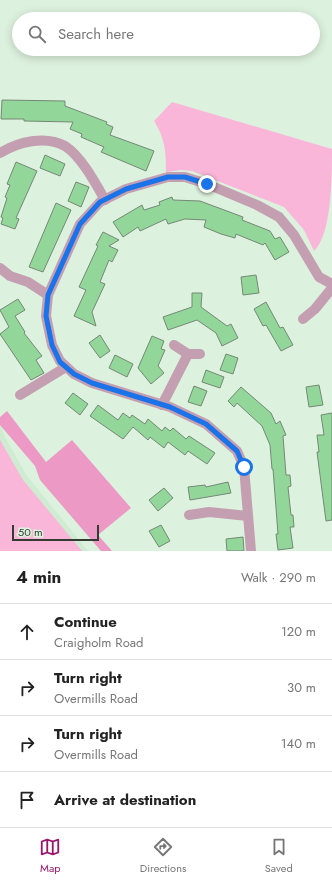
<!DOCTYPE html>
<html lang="en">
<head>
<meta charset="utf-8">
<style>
	:root { --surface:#fff; --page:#f6f6f6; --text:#222; --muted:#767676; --line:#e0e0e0; --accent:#99166b }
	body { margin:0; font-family:Jost,sans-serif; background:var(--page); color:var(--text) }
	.scale { position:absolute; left:12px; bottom:10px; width:87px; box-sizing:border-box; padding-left:4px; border:2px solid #333b33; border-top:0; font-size:11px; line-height:14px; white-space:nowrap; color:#333b33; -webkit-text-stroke:3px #ddf2de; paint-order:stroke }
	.stop { position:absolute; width:12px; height:12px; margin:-9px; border:3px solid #1a73e8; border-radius:50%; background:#fff }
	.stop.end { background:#1a73e8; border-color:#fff; box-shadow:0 1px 4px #0008 }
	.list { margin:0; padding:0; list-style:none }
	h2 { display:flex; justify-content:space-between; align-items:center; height:52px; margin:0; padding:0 16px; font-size:17px }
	h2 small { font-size:13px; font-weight:400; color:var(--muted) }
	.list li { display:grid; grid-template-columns:26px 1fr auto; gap:12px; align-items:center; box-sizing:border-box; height:56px; padding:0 16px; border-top:1px solid var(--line) }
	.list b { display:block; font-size:15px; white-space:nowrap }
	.list p { margin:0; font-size:13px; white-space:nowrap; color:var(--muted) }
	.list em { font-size:13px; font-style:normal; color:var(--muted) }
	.icon { flex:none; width:22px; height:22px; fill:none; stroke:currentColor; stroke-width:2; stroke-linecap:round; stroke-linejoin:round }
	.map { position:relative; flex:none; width:332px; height:551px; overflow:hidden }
	.search { position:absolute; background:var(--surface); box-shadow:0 2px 10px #0003; left:12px; right:12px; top:12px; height:44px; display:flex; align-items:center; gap:10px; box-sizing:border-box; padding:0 14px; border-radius:22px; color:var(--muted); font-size:15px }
	.sheet { height:276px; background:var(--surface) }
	nav { display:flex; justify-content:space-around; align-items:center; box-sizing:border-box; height:56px; border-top:1px solid var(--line); background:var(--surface); font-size:11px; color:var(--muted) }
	nav a { display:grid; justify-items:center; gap:2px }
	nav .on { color:var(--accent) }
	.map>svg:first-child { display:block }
</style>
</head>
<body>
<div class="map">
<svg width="332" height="551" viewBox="0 0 332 551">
	<rect width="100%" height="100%" fill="#ddf2de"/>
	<path fill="#cfebd1" d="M0,423L5,437L27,476L88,551H0Z"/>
	<g fill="#f9b6d8">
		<path d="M172,102L332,149C332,175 332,235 314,251L304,230L284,207L192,171L181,170L166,172C166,151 165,139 154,121Z"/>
		<path d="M0,440L23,480L82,551H0Z"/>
	</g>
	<path fill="#ec9ac5" d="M7,411L46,462L72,440L131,508L98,535L112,551H101L40,480L35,466L0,425V417Z"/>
	<g fill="#92d799" stroke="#758876">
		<path d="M2,100L65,101V106L107,122L106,124L113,127L110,135L154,151L146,171L101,152L104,147L81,137L82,134L70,129L73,122L24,121V119H1Z"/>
		<path d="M45,155L65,164L60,176L40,168Z"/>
		<path d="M16,162L37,171L16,218L19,219L15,229L1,224L3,218L1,217L7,198L5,197L10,185L7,184Z"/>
		<path d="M76,182L89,187L81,207L68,201Z"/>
		<path d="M172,197L173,200L200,201L243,217L242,220L270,231L275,239L280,237L289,252L275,260L265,243L263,245L236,234L235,238L221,234L204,227L206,220L185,219L168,224L166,219L140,231L138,227L123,237L113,222L142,205L144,210L160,205L159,202Z"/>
		<path d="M56,203L71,210L43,272L29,267Z"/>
		<path d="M103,232L119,240L109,246L118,250L112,262L109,260L100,282L105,284L92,312L96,326L74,316L86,290L79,287L98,246L96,245Z"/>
		<path d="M256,275L259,293L243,295L241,277Z"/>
		<path d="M192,293H202L201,307L227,326L231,324L238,338L222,346L216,333L197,320L168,330L163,317L192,307Z"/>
		<path d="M18,299L25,310L15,316L25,332L24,333L42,356L36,360L44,373L31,380L0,334L9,327L0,310Z"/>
		<path d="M266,302L280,328L283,327L293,345L281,351L266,325L263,326L254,309Z"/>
		<path d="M100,335L110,351L100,358L89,343Z"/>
		<path d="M152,336L164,341L161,349L165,350L158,366L164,373L151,384L138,368Z"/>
		<path d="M226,354L238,358L233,374L220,370Z"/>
		<path d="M115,355L133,364L127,377L109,368Z"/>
		<path d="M206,370L224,377L220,388L202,382Z"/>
		<path d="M319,385L323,405L309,407L306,387Z"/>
		<path d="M194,386L207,391L201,406L188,402Z"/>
		<path d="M241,387L271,413L276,424L280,421L286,435L283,436L286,475H290L291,486L288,487L291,515H293L294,527H290L293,548L278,550L276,534H278L273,469H272L270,445L262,426L237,403L234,407L228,401Z"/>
		<path d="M73,393L88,404L80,415L65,403Z"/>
		<path d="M98,405L118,420L123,413L130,418L132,415L145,424L148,419L162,431L165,427L170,431L173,428L186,439L189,436L215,453L207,464L188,451L185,455L168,442L164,448L150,437L148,440L133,427L123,439L90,416Z"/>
		<path d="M332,413V520L326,521L317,452H319L317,435H324L321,415Z"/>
		<path d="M228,482L231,493L190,500L188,487L205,485L206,487Z"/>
		<path d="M164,488L173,498L158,511L149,500Z"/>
		<path d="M161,525L170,541L159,547L149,531Z"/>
		<path d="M243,537L244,551H227L226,539Z"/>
	</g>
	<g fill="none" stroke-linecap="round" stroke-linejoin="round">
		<g stroke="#c49fb1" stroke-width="10">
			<path d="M0,153C18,142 45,135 65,146C81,156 96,184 105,200"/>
			<path d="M0,268L10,276L28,282L48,295"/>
			<path d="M303,319L315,309L332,288"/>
			<path d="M174,345L188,354H200"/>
			<path d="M20,395L66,367"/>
			<path d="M162,405L188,354"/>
			<path d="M189,515L209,512L248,516"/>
			<path d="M251,551L244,467L237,451L206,424L170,407L92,383L74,374L60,361L52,345L46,316L48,295L80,224L100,202L126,189L168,177H185L207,184L257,205L279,217L294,235L319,277L332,284"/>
		</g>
	</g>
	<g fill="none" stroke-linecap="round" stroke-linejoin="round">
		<path stroke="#1a73e8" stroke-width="5" d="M207,184L185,177H168L126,189L100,202L80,224L48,295L46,316L52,345L60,362L74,374L92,383L170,407L206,424L237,451L244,467"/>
	</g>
</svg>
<div class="scale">50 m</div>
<div class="stop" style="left:244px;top:467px"></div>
<div class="stop end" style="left:207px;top:184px"></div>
<div class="search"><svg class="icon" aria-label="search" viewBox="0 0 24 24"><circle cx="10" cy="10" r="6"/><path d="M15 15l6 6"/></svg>Search here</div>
</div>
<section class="sheet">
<h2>4 min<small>Walk · 290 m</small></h2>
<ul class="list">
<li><svg class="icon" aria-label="ahead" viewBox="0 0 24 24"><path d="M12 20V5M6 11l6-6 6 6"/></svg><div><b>Continue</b><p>Craigholm Road</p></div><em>120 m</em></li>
<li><svg class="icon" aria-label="right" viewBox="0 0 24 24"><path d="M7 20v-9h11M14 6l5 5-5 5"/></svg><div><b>Turn right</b><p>Overmills Road</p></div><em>30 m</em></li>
<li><svg class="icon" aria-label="right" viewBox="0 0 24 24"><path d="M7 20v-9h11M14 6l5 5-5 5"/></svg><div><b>Turn right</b><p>Overmills Road</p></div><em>140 m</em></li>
<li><svg class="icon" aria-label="arrive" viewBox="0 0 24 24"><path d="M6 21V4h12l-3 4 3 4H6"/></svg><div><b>Arrive at destination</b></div></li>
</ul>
</section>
<nav>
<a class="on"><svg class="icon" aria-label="map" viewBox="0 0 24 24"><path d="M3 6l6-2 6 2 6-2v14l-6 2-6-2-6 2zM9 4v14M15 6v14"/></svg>Map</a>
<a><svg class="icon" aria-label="directions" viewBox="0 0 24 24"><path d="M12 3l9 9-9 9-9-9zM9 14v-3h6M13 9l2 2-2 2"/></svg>Directions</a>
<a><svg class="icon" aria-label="saved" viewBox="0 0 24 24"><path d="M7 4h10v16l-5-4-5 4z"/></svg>Saved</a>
</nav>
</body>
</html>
